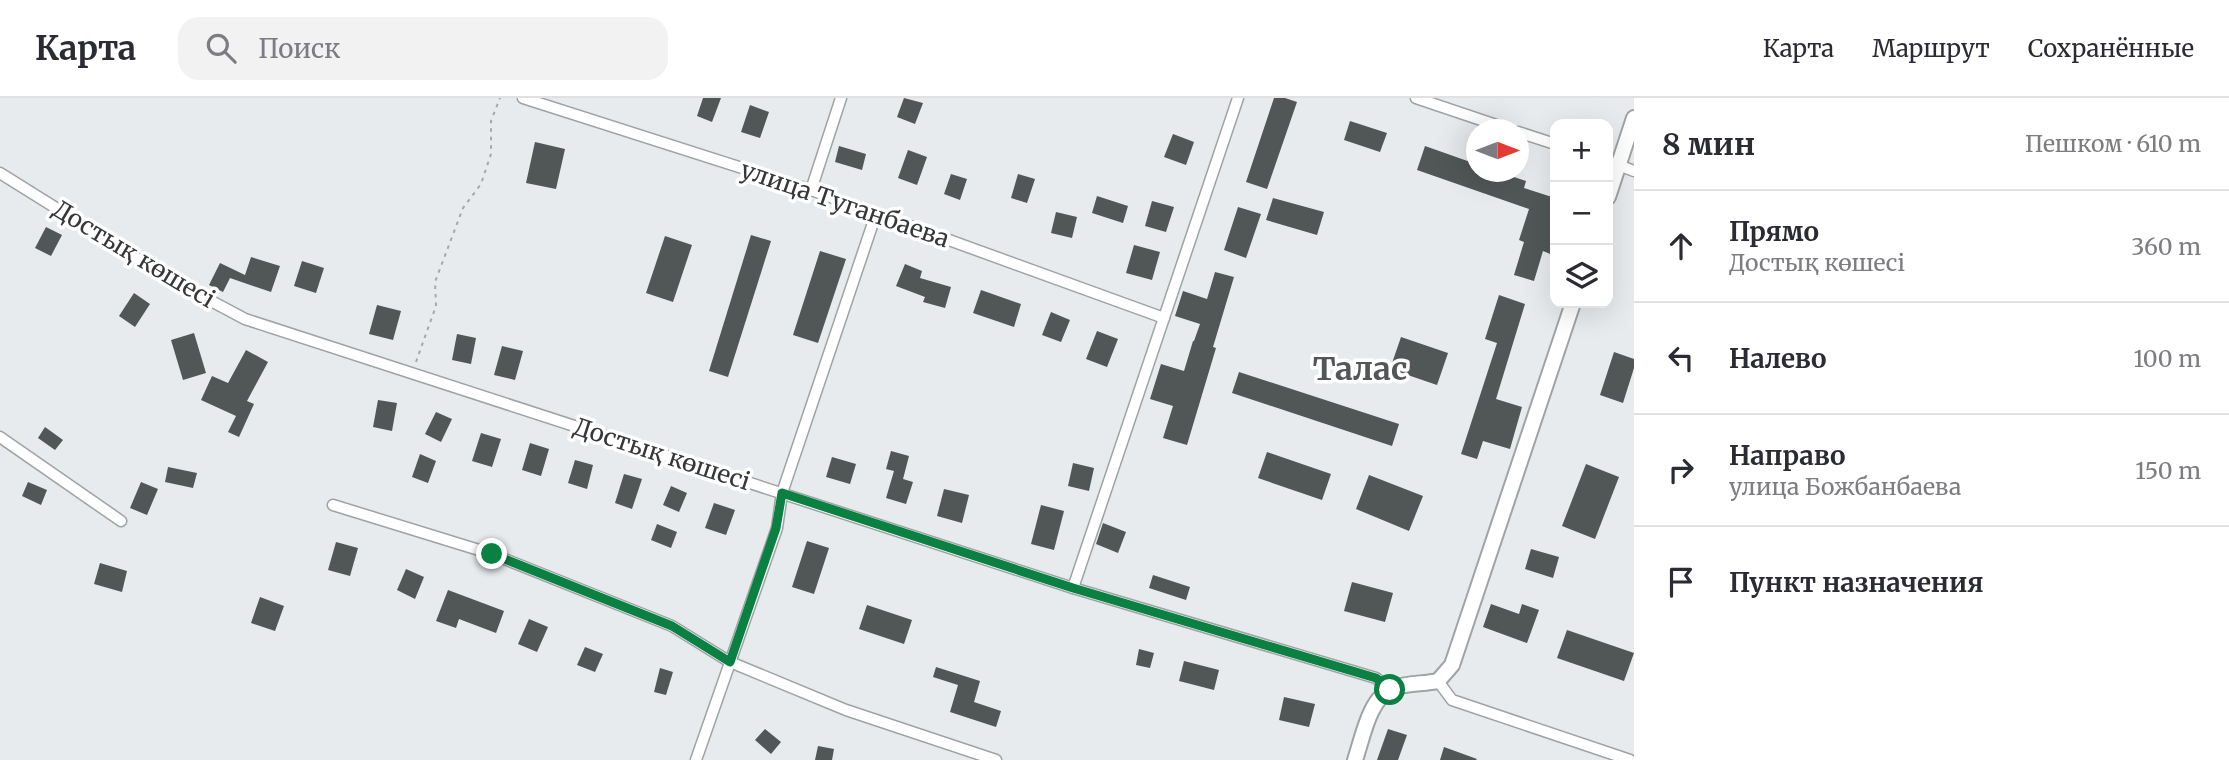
<!DOCTYPE html>
<html lang="ru">
<head>
<meta charset="utf-8">
<style>
	:root { --surface:#fff; --page:#f2f2f3; --text:#2b2b33; --muted:#7c7c81; --line:#e1e1e2 }
	body { margin:0; font-family:Merriweather,serif; background:var(--page); color:var(--text) }
	.controls { position:absolute; right:21px; top:21px; display:grid; overflow:hidden; border-radius:14px; box-shadow:0 7px 28px #0002 }
	.controls button { width:63px; height:63px; display:grid; place-items:center; padding:0; border:0; border-bottom:2px solid var(--line); background:var(--surface); color:var(--text); font:35px sans-serif }
	.compass { position:absolute; left:1466px; top:21px; width:63px; height:63px; border-radius:50%; background:var(--surface); box-shadow:0 7px 28px #0002; rotate:90deg }
	.stop { position:absolute; width:21px; height:21px; margin:-16px; border:5px solid #0b8043; border-radius:50%; background:#fff }
	.stop.end { background:#0b8043; border-color:#fff; box-shadow:0 2px 7px #0008 }
	.list { margin:0; padding:0; list-style:none }
	h2 { display:flex; justify-content:space-between; align-items:center; height:91px; margin:0; padding:0 28px; font-size:30px }
	h2 small { font-size:23px; font-weight:400; color:var(--muted) }
	.list li { display:grid; grid-template-columns:46px 1fr auto; gap:21px; align-items:center; box-sizing:border-box; height:112px; padding:0 28px; border-top:2px solid var(--line) }
	.list b { display:block; font-size:26px; white-space:nowrap }
	.list p { margin:0; font-size:23px; white-space:nowrap; color:var(--muted) }
	.list em { font-size:23px; font-style:normal; color:var(--muted) }
	.icon { flex:none; width:38px; height:38px; fill:none; stroke:currentColor; stroke-width:2; stroke-linecap:round; stroke-linejoin:round }
	.map { position:relative; flex:none; width:1634px; height:662px; overflow:hidden }
	header { display:flex; align-items:center; gap:42px; box-sizing:border-box; height:98px; padding:0 35px; background:var(--surface); border-bottom:2px solid var(--line) }
	header strong { font-size:33px }
	nav { display:flex; gap:38px; margin-inline-start:auto; font-size:24px }
	.search { width:490px; height:63px; background:var(--page); display:flex; align-items:center; gap:18px; box-sizing:border-box; padding:0 24px; border-radius:21px; color:var(--muted); font-size:26px }
	main { display:flex }
	aside { flex:1; background:var(--surface) }
	.map>svg:first-child { display:block }
</style>
</head>
<body>
<header>
<strong>Карта</strong>
<div class="search"><svg class="icon" aria-label="search" viewBox="0 0 24 24"><circle cx="10" cy="10" r="6"/><path d="M15 15l6 6"/></svg>Поиск</div>
<nav><a>Карта</a><a>Маршрут</a><a>Сохранённые</a></nav>
</header>
<main>
<div class="map">
<svg width="1634" height="662" viewBox="0 0 1634 662">
	<rect width="100%" height="100%" fill="#e7ebed"/>
	<g fill="#515657">
		<path d="M703,0H721L712,24L697,18Z"/>
		<path d="M904,0L923,5L915,26L897,19Z"/>
		<path d="M1274,0H1285L1297,4L1267,91L1246,84Z"/>
		<path d="M750,7L769,14L760,40L741,34Z"/>
		<path d="M1350,23L1387,35L1380,54L1344,42Z"/>
		<path d="M1173,36L1194,44L1186,67L1164,59Z"/>
		<path d="M535,44L565,51L556,91L526,85Z"/>
		<path d="M839,48L866,56L862,72L835,64Z"/>
		<path d="M1425,48L1476,66V74H1499L1526,83L1524,90L1555,100V158L1543,153L1534,183L1514,177L1524,144L1519,142L1529,111L1417,72Z"/>
		<path d="M908,52L927,59L917,87L898,80Z"/>
		<path d="M951,76L967,81L960,102L944,96Z"/>
		<path d="M1018,76L1035,81L1027,105L1011,100Z"/>
		<path d="M1097,98L1128,108L1123,125L1092,115Z"/>
		<path d="M1273,100L1324,114L1317,137L1266,122Z"/>
		<path d="M1152,103L1174,109L1166,134L1145,128Z"/>
		<path d="M1238,109L1261,116L1246,160L1224,152Z"/>
		<path d="M1056,114L1077,119L1072,140L1051,135Z"/>
		<path d="M46,129L62,137L51,158L35,150Z"/>
		<path d="M751,137L771,143L728,279L709,273Z"/>
		<path d="M665,138L692,147L673,204L646,195Z"/>
		<path d="M1134,147L1160,154L1152,182L1126,175Z"/>
		<path d="M820,153L846,161L818,245L793,237Z"/>
		<path d="M251,159L280,168L271,194L230,180L223,194L209,187L220,165L245,177Z"/>
		<path d="M302,163L324,170L316,195L294,188Z"/>
		<path d="M905,166L922,173L920,180L951,189L945,210L923,204L925,199L896,188Z"/>
		<path d="M1215,174L1234,179L1213,249L1216,250L1187,347L1163,340L1173,308L1150,301L1161,266L1184,273L1193,243H1194L1200,226L1175,218L1183,193L1207,201Z"/>
		<path d="M981,192L1021,206L1014,229L973,215Z"/>
		<path d="M134,195L150,206L135,229L119,218Z"/>
		<path d="M1499,197L1525,206L1496,301L1522,309L1510,351L1483,343L1477,361L1461,356L1497,245L1485,241Z"/>
		<path d="M377,207L401,213L393,242L369,236Z"/>
		<path d="M1051,214L1070,222L1061,244L1042,237Z"/>
		<path d="M1097,233L1118,241L1107,269L1086,261Z"/>
		<path d="M194,235L206,275L183,282L171,242Z"/>
		<path d="M457,236L476,240L471,266L452,262Z"/>
		<path d="M1401,239L1448,255L1437,287L1390,271Z"/>
		<path d="M502,248L523,253L515,282L494,277Z"/>
		<path d="M246,252L268,264L247,303L254,306L239,339L228,334L236,318L201,302L212,278L228,285Z"/>
		<path d="M1614,254L1634,261V270L1623,305L1600,297Z"/>
		<path d="M1239,274L1399,326L1392,348L1232,295Z"/>
		<path d="M378,302L397,305L392,333L373,329Z"/>
		<path d="M436,314L452,321L441,344L425,336Z"/>
		<path d="M45,329L63,342L55,352L38,340Z"/>
		<path d="M481,335L501,341L492,369L472,363Z"/>
		<path d="M530,345L549,351L541,378L522,372Z"/>
		<path d="M891,353L909,358L903,381L913,384L906,406L886,400L894,373L886,371Z"/>
		<path d="M1267,354L1331,376L1322,402L1258,380Z"/>
		<path d="M420,356L436,363L428,385L412,379Z"/>
		<path d="M832,359L856,366L850,386L826,379Z"/>
		<path d="M575,362L593,367L587,391L568,385Z"/>
		<path d="M1073,365L1094,370L1089,393L1068,388Z"/>
		<path d="M1586,366L1619,379L1595,441L1562,428Z"/>
		<path d="M168,369L197,375L193,390L165,384Z"/>
		<path d="M624,376L642,381L632,411L615,405Z"/>
		<path d="M1369,377L1423,398L1409,433L1356,411Z"/>
		<path d="M28,384L47,392L41,407L22,398Z"/>
		<path d="M141,384L158,391L147,417L130,410Z"/>
		<path d="M671,388L687,395L679,414L663,407Z"/>
		<path d="M944,391L969,397L962,425L937,418Z"/>
		<path d="M714,405L735,412L726,437L705,430Z"/>
		<path d="M1041,407L1064,413L1054,452L1031,446Z"/>
		<path d="M1103,425L1126,434L1118,455L1096,446Z"/>
		<path d="M657,426L677,434L671,450L651,442Z"/>
		<path d="M807,443L829,450L814,496L792,489Z"/>
		<path d="M336,444L358,450L350,478L328,472Z"/>
		<path d="M1531,451L1559,459L1553,480L1525,471Z"/>
		<path d="M100,465L127,473L122,494L94,486Z"/>
		<path d="M406,471L424,479L415,501L397,492Z"/>
		<path d="M1153,477L1190,489L1186,502L1149,490Z"/>
		<path d="M1352,484L1393,495L1385,524L1344,513Z"/>
		<path d="M448,492L504,513L496,535L459,521L456,530L436,523Z"/>
		<path d="M260,499L284,508L275,533L251,525Z"/>
		<path d="M1491,506L1519,516L1522,506L1539,512L1527,545L1483,529Z"/>
		<path d="M867,507L912,522L904,546L859,531Z"/>
		<path d="M529,521L548,529L537,554L518,546Z"/>
		<path d="M1567,532L1634,555L1624,583L1557,560Z"/>
		<path d="M585,549L603,556L595,574L577,567Z"/>
		<path d="M1139,551L1154,555L1150,570L1136,567Z"/>
		<path d="M1184,563L1219,572L1214,592L1179,583Z"/>
		<path d="M936,569L980,583L974,604L1001,613L996,629L950,614L958,587L933,579Z"/>
		<path d="M660,570L673,574L666,597L654,594Z"/>
		<path d="M1284,599L1315,606L1309,629L1279,622Z"/>
		<path d="M765,631L781,644L771,656L755,642Z"/>
		<path d="M1388,631L1407,637L1398,662H1377Z"/>
		<path d="M818,648L834,651L832,662H815Z"/>
		<path d="M1444,649L1477,661L1476,662H1440Z"/>
	</g>
	<g fill="none" stroke-linecap="round" stroke-linejoin="round">
		<defs>
			<g id="street">
				<path d="M523,0L811,92L1164,220"/>
				<path d="M1416,0L1511,32"/>
				<path d="M1518,34L1555,46"/>
				<path d="M1608,63L1634,73"/>
				<path d="M0,75L168,180L245,221L1073,490L1376,580L1390,592"/>
				<path d="M811,92L841,0"/>
				<path d="M0,339L121,423"/>
				<path d="M333,407L492,456L672,528L730,564L846,612L996,662"/>
				<path d="M1073,490L1238,0"/>
				<path d="M1438,583L1452,602L1630,662"/>
				<path d="M696,662L777,430L782,395L876,116"/>
			</g>
			<g id="secondary">
				<path d="M1608,99L1634,20"/>
				<path d="M1355,662C1363,639 1369,600 1393,590C1407,585 1424,586 1438,583L1452,567L1573,205"/>
			</g>
		</defs>
		<use href="#street" stroke="#9ea3a4" stroke-width="13"/>
		<use href="#secondary" stroke="#9ea3a4" stroke-width="18"/>
		<path stroke="#a5a8aa" stroke-width="2" stroke-dasharray="3.5 5" stroke-linecap="butt" d="M416,264L436,208L435,184L463,110L481,86L491,56V23L500,0"/>
		<use href="#street" stroke="#fff" stroke-width="10"/>
		<use href="#secondary" stroke="#fff" stroke-width="14"/>
	</g>
	<g fill="none" stroke-linecap="round" stroke-linejoin="round">
		<path stroke="#0b8043" stroke-width="9" d="M492,456L672,528L730,564L776,430L782,395L1073,490L1376,580L1390,592"/>
	</g>
	<g text-anchor="middle" dominant-baseline="central" stroke-width="7" stroke-linejoin="round" paint-order="stroke">
		<g font-size="24" fill="#363738" stroke="#fff">
			<text transform="translate(845 106) rotate(19)">улица Туганбаева</text>
			<text transform="translate(134 156) rotate(31)">Достық көшесі</text>
			<text transform="translate(662 356) rotate(18)">Достық көшесі</text>
		</g>
		<g font-size="32" font-weight="bold" fill="#525657" stroke="#fff">
			<text x="1360" y="271">Талас</text>
		</g>
	</g>
</svg>
<div class="controls">
<button>+</button>
<button>−</button>
<button><svg class="icon" aria-label="layers" viewBox="0 0 24 24"><path d="M12 4l9 5-9 5-9-5zM3 14l9 5 9-5"/></svg></button>
</div>
<svg class="compass" viewBox="-18 -18 36 36"><path d="M0-13l5 13h-10z" fill="#e53935"/><path d="M0 13l5-13h-10z" fill="#7c7c81"/></svg>
<div class="stop" style="left:1390px;top:592px"></div>
<div class="stop end" style="left:492px;top:456px"></div>
</div>
<aside>
<h2>8 мин<small>Пешком · 610 m</small></h2>
<ul class="list">
<li><svg class="icon" aria-label="ahead" viewBox="0 0 24 24"><path d="M12 20V5M6 11l6-6 6 6"/></svg><div><b>Прямо</b><p>Достық көшесі</p></div><em>360 m</em></li>
<li><svg class="icon" aria-label="left" viewBox="0 0 24 24"><path d="M17 20v-9H6M10 6l-5 5 5 5"/></svg><div><b>Налево</b></div><em>100 m</em></li>
<li><svg class="icon" aria-label="right" viewBox="0 0 24 24"><path d="M7 20v-9h11M14 6l5 5-5 5"/></svg><div><b>Направо</b><p>улица Божбанбаева</p></div><em>150 m</em></li>
<li><svg class="icon" aria-label="arrive" viewBox="0 0 24 24"><path d="M6 21V4h12l-3 4 3 4H6"/></svg><div><b>Пункт назначения</b></div></li>
</ul>
</aside>
</main>
</body>
</html>
